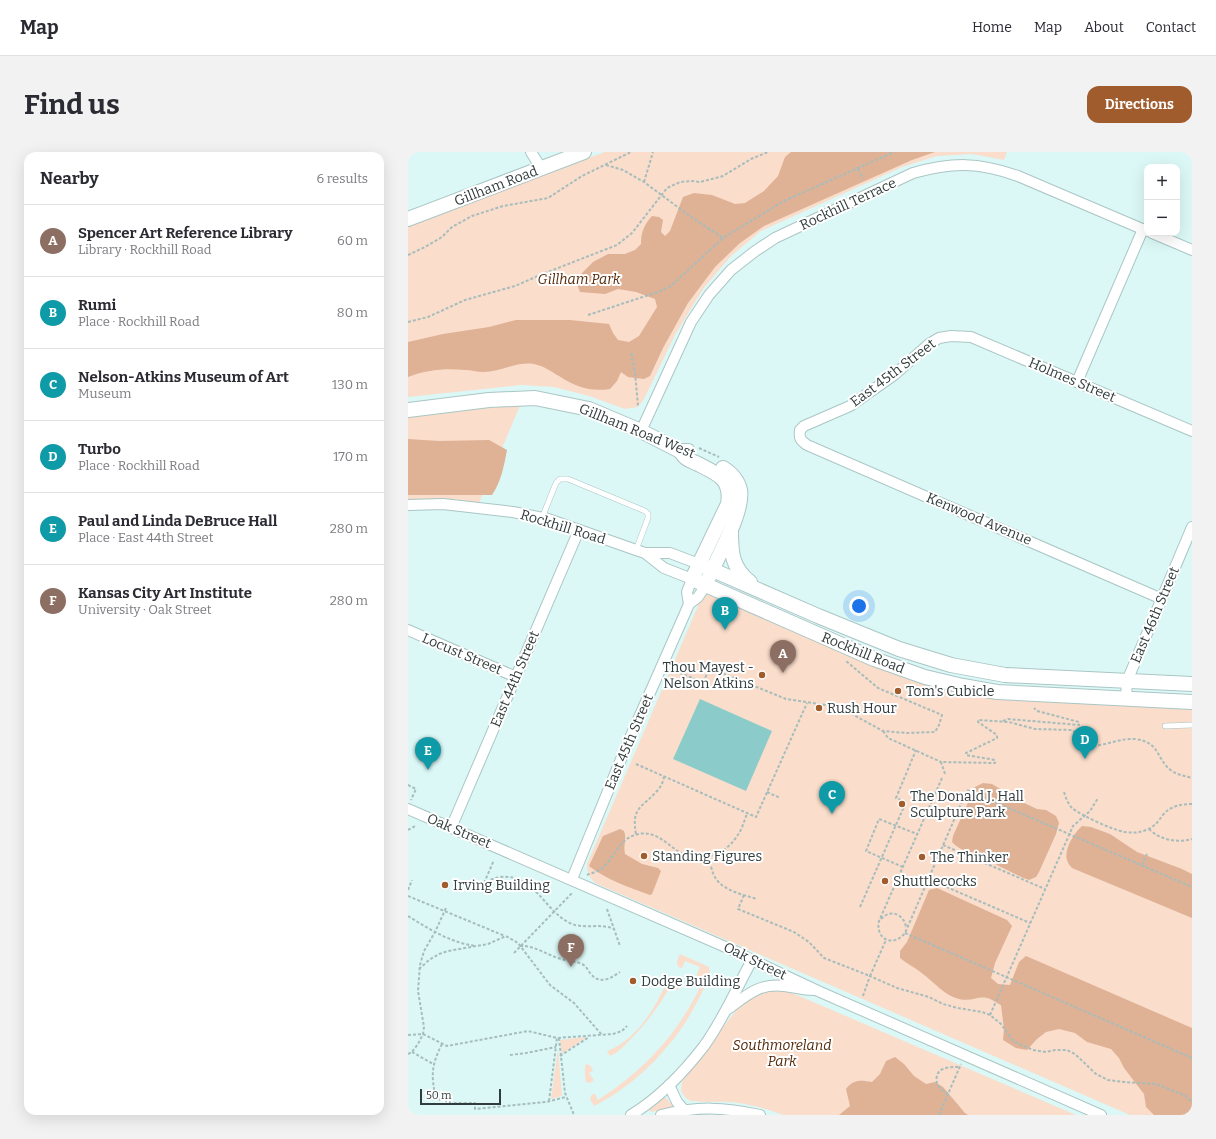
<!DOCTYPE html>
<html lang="en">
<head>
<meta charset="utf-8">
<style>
	:root { --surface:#fff; --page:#f2f2f3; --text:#2b2b33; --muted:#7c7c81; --line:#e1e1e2; --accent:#a15c2e }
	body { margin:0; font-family:Bitter,serif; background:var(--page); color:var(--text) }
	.controls { position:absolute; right:12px; top:12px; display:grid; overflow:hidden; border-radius:8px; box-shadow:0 4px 16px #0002 }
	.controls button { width:36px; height:36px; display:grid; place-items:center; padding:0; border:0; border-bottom:1px solid var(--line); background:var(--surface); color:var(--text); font:20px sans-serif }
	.scale { position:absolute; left:12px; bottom:10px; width:81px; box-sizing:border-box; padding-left:4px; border:2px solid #313c3c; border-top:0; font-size:11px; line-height:14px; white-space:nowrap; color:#313c3c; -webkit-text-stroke:3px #fff; paint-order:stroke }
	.you { position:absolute; left:451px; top:454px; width:14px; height:14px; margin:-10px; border:3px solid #fff; border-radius:50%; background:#1a73e8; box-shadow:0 0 0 6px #1a73e833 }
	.badge { display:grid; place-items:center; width:26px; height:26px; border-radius:50%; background:var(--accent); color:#fff; font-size:13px; font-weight:700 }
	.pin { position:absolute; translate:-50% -33px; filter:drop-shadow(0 1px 2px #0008) }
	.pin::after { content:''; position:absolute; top:21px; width:14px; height:12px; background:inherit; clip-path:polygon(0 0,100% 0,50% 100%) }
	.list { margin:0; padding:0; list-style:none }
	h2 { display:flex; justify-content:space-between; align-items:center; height:52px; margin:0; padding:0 16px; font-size:17px }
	h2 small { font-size:13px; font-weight:400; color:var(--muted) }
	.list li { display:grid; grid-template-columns:26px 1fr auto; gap:12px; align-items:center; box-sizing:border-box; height:72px; padding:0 16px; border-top:1px solid var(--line) }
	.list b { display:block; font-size:15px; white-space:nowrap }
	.list p { margin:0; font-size:13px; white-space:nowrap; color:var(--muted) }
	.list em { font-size:13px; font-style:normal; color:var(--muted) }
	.map { position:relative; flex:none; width:784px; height:963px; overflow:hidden; border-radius:12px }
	header { display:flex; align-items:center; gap:24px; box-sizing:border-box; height:56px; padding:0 20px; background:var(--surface); border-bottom:1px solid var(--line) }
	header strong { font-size:19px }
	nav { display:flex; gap:22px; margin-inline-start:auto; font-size:14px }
	.intro { display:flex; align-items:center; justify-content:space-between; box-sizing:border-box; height:96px; padding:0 24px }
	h1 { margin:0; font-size:28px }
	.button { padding:10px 18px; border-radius:12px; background:var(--accent); color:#fff; font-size:14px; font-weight:700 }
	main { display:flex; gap:24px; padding:0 24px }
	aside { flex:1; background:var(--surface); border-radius:12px; box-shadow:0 4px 16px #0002 }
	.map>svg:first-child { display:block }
</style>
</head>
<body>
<header>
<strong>Map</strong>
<nav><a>Home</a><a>Map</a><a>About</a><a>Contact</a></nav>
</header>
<div class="intro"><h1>Find us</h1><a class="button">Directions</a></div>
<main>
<aside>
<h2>Nearby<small>6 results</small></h2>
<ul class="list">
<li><span class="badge" style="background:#8d6e63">A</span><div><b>Spencer Art Reference Library</b><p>Library · Rockhill Road</p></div><em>60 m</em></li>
<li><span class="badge" style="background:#0f9aa8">B</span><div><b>Rumi</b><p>Place · Rockhill Road</p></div><em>80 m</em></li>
<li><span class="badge" style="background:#0f9aa8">C</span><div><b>Nelson-Atkins Museum of Art</b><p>Museum</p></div><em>130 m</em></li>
<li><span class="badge" style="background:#0f9aa8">D</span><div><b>Turbo</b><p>Place · Rockhill Road</p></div><em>170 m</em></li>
<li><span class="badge" style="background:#0f9aa8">E</span><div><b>Paul and Linda DeBruce Hall</b><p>Place · East 44th Street</p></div><em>280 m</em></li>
<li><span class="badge" style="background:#8d6e63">F</span><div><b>Kansas City Art Institute</b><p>University · Oak Street</p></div><em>280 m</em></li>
</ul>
</aside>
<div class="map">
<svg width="784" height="963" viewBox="0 0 784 963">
	<rect width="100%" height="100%" fill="#dbf8f7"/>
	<g fill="#faddcb">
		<path d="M197,0H599L596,8L564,2L529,4L494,15L353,79L323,104L295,137L267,183L236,247L230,255L217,257L181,244L146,235L113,233L0,245V73Z"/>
		<path d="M113,251L71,351L47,347L0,348V263Z"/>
		<path d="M300,442L503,526L784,556V963H722L187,731C181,725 179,721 179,712L293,447Z"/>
		<path d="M272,802L301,815L302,822L300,827C293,843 285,859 275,874C253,906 221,937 186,954L182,947L184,942H187L190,948C238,917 271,881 295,829L288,825L292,815L277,809L274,816L270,815L269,809Z"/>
		<path d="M264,827L269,828L271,830V837L268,838L262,835C250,856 236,874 219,891C214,896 208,902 202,904L199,899C222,891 239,868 250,848C254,841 257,831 264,827Z"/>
		<path d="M355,838H375L389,843L668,963H375C358,956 340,952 322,950C314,949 287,951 281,948C278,947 275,942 273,939L274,930L279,923L322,866L337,848Z"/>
		<path d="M179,885L154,902L152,888Z"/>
		<path d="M150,897L154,944L143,947Z"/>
		<path d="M178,912L182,913L185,919L181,921L186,928L182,931L178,930C177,925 176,917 178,912Z"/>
		<path d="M256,946H258L264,953L263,956L243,960L241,958Z"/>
	</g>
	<g fill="#dfb195">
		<path d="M383,0H527L504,8L356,74L332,91L307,115L280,151L255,196L242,224L236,227L220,225L213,220L209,229L202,237C182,240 168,235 151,224C142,219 136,214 126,212C109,209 92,220 75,220C69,220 63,218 57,218C38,216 17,218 0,225V190L35,182L81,175L108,168H162L201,172L205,181L210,188L221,190L231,184L249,155L247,147L228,140L210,137L197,142L172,140L169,132L173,122L185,110L200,102H217L227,98L233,92C233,80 236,73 244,64L251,65L255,68L253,80L257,84L262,79L275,45L286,41L304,43L327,52L337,51L356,39L370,24L377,5Z"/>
		<path d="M0,287L31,289L81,288L99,298C96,314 93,330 84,343H0Z"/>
		<path d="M575,631L584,632L612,649L629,657L638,658L648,664L651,671L648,682L631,720L628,725L621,728C605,722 590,713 575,706C564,701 552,699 544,690L545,684L567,635Z"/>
		<path d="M674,674L683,675L702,682L729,700L774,717L784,722V766L664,716C662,714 660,711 659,708C656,697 666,681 674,674Z"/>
		<path d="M212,677L216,679C219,686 215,693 217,702L234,712L250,716L253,719L244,742L242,743C220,735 199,728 181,714L195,684Z"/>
		<path d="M529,736L599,768L604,774L587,811L583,826L590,832L602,833L611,810L618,804L784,876V963H746L738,955L736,942L716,916L711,906L703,897L679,890L667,881L651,877L638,880L629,887L619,898L608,896L595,888L596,877L593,853C589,851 584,847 579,846C569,844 563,850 551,847C536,843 527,831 515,822C508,816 499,812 492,806V799L499,790L521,738Z"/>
		<path d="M487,905L496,912L506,924L518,932L527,930L535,935L557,961L560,963H431L442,954L438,937C446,927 452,928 464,930L472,922L478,909Z"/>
	</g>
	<path fill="#8bcccb" d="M292,547L364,579L338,639L265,607Z"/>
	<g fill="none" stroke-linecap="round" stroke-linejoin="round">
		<defs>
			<g id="service">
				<path d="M134,366L148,331L152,327H160L237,359L240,362V366L228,398"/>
				<path d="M757,574L784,573"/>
			</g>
			<g id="minor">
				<path d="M123,0L133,16"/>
				<path d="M744,81L784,98"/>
				<path d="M669,230L735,77"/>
				<path d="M233,279L283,170L301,143L323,118L346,100L367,86L505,21C545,10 570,10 610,24L739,79"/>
				<path d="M0,353L35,352L105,360L140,367L228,398L237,401L256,416L284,427L279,440L281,452"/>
				<path d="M237,401H262L291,412"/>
				<path d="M754,447L399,293C392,288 391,286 392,278L396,274L442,254L486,223L521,192L531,186L543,184L563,185L784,279"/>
				<path d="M0,478L108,525"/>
				<path d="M718,547L719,529L784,375"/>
				<path d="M0,657L329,800L344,808L410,839L693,963"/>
				<path d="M43,676L171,378"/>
				<path d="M164,727L218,595L278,459L281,452L290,445L298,433"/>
				<path d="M320,857C339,843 351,831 376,834C386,835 395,838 405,838"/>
				<path d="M261,933L269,950L276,958"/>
				<path d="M223,963C251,946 276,920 296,894C315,868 328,837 344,808"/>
				<path d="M253,963C289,954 316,955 352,963"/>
			</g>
			<g id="secondary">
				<path d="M0,67L176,0"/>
				<path d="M0,258L81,248L127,246L181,257L233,279L272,299H280"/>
				<path d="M272,299C274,301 276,305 278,306C282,309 286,310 290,312C310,322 324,327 320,352L284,427L466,507L517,525L555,534L589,540L784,550"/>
				<path d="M323,379C323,401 324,416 342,430"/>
				<path d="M291,412L410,464L491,497L543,513L597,523L784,532"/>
				<path d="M301,425C310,404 336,359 332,338C330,329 323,321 315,316"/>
			</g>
		</defs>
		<use href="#service" stroke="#aac6c5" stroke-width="6"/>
		<use href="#minor" stroke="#aac6c5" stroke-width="12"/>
		<use href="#secondary" stroke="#aac6c5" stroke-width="16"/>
		<g stroke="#a6bdbc" stroke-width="2" stroke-dasharray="3 2" stroke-linecap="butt">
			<path d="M198,13L215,18L236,30L283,65L315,86"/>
			<path d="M450,17L455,27"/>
			<path d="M236,30L245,0"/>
			<path d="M0,103L17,95L34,85L44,75L64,64L95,54L140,46L174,24L223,0"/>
			<path d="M180,163L253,139L264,133L315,86L376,49L486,0"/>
			<path d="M0,170L20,165L57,148L107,134L132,123L209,93L224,81L259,36L272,30L283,29L292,30L315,24L343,7L360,0"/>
			<path d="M223,201L227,220L230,254"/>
			<path d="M291,296L311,305"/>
			<path d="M267,519L295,530L302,516L378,547L431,555L475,579L498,581L527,580L531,573L534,563L470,536L438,509"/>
			<path d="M595,569L600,567L671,573V570L629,559L626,556"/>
			<path d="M475,579L480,586L533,610"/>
			<path d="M228,612L348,665L399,551"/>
			<path d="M537,622L533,610L587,611V608L558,603V601L589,586V583L570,570V568L601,570L627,577L664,578L684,593L687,594C700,592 715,586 727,587C753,590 748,608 764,619C770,623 777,624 784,626"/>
			<path d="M534,626L471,769C467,787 485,796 497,781L559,638L784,735"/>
			<path d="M0,633L8,637L3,648"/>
			<path d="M359,640L372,646"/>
			<path d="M656,640C658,646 660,652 664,656C674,664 705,678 717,680C725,681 731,681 738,678C746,675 750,670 754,664C762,654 772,652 784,652"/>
			<path d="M741,677C752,688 769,691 784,687"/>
			<path d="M0,678L7,674"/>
			<path d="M228,682C223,655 234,656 249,639C253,635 255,630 256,625"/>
			<path d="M535,693L637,737"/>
			<path d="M301,705C302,710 303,716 305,721C311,738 333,742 349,747"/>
			<path d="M734,713L739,702"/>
			<path d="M495,715L458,699L471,667L509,682"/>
			<path d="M179,723C183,721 189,720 193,717C206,707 210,688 227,683C244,677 256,689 268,698C289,712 316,705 329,684C334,678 336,669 339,662"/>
			<path d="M520,727L622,771"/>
			<path d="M76,731L86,708"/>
			<path d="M0,738L4,728"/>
			<path d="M72,738C77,730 82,727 92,725C127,721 137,761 164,772C178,777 193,771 206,777"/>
			<path d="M336,743L330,757L386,780L401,790L416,806L462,824L478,788"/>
			<path d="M0,744L97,784"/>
			<path d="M452,755L498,650L488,646L508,598"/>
			<path d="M199,757L212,794"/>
			<path d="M0,764C21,777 43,791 68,794"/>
			<path d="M473,767C483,756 497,763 498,776"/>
			<path d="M497,781L784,906"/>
			<path d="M112,794C126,793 139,803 153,807C160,809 168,809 174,812C178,814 180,818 182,821C191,833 202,827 212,820"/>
			<path d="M106,801L165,740"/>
			<path d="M11,817L21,808L31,802L40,799L80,792L98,784L110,791L142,833L166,851L194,883"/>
			<path d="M455,844L462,824L489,836L521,845L535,852L550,856L574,860L582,863L593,872L605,889L625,898L638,900L647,898H659L667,902L688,922L700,928L716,930L748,932L778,944L784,950"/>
			<path d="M582,863L665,674L682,659L690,646"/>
			<path d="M0,883L15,882L39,894L120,879L149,886L205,882L214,879L219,874"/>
			<path d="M151,886L157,941L166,963"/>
			<path d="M34,892C23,914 23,923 28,947L46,951H67V957L138,950L158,945"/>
			<path d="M4,900L25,912"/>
			<path d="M0,902L4,900L10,892L15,882L16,875L10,839L12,813L16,799L27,780L38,756"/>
			<path d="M102,903L118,901L148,895"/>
			<path d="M152,904L181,885"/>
			<path d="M540,942C537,940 534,938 532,936C526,931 528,919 535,917C540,915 546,915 552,915"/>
			<path d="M141,949L149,886"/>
			<path d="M531,963L553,912"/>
		</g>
		<use href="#service" stroke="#fff" stroke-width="5"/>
		<use href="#minor" stroke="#fff" stroke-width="10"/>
		<use href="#secondary" stroke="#fff" stroke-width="14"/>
	</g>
	<g fill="#a15c2e" stroke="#fff" stroke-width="1.5">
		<circle cx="354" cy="523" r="4"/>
		<circle cx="490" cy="539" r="4"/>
		<circle cx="411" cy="556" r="4"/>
		<circle cx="494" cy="652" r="4"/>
		<circle cx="236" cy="704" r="4"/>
		<circle cx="514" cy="705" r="4"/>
		<circle cx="477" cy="729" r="4"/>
		<circle cx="37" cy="733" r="4"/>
		<circle cx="225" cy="829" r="4"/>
	</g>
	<g text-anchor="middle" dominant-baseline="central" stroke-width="4" stroke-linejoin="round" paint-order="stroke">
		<g font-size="14" fill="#313c3c" stroke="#fff">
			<text transform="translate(88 34) rotate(-21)">Gillham Road</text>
			<text transform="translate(440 52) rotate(-25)">Rockhill Terrace</text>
			<text transform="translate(485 221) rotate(-37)">East 45th Street</text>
			<text transform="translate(664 228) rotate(23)">Holmes Street</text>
			<text transform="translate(229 279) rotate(22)">Gillham Road West</text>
			<text transform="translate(571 367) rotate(23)">Kenwood Avenue</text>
			<text transform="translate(155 375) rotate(17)">Rockhill Road</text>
			<text transform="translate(747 463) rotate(-67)">East 46th Street</text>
			<text transform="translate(455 501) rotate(22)">Rockhill Road</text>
			<text transform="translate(54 502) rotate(23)">Locust Street</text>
			<text transform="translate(107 527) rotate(-67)">East 44th Street</text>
			<text transform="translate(221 590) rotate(-67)">East 45th Street</text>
			<text transform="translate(51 679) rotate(23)">Oak Street</text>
			<text transform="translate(347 809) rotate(26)">Oak Street</text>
		</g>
		<g font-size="14" font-style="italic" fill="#542909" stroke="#fff">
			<text x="171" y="127">Gillham Park</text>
			<text x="374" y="893">Southmoreland<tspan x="374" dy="16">Park</tspan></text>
		</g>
		<g font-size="14" fill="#313c3c" stroke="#fff" text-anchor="start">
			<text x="346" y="515" text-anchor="end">Thou Mayest -<tspan x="346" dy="16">Nelson Atkins</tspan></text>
			<text x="498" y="539">Tom's Cubicle</text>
			<text x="419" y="556">Rush Hour</text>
			<text x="502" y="644">The Donald J. Hall<tspan x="502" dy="16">Sculpture Park</tspan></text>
			<text x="244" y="704">Standing Figures</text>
			<text x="522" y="705">The Thinker</text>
			<text x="485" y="729">Shuttlecocks</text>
			<text x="45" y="733">Irving Building</text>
			<text x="233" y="829">Dodge Building</text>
		</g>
	</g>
</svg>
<div class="controls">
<button>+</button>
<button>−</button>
</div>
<div class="scale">50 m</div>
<div class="you"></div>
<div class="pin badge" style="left:375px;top:521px;background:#8d6e63">A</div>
<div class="pin badge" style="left:317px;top:478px;background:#0f9aa8">B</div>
<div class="pin badge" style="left:424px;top:662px;background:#0f9aa8">C</div>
<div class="pin badge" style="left:677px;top:607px;background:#0f9aa8">D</div>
<div class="pin badge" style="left:20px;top:618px;background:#0f9aa8">E</div>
<div class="pin badge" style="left:163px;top:815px;background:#8d6e63">F</div>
</div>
</main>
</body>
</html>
